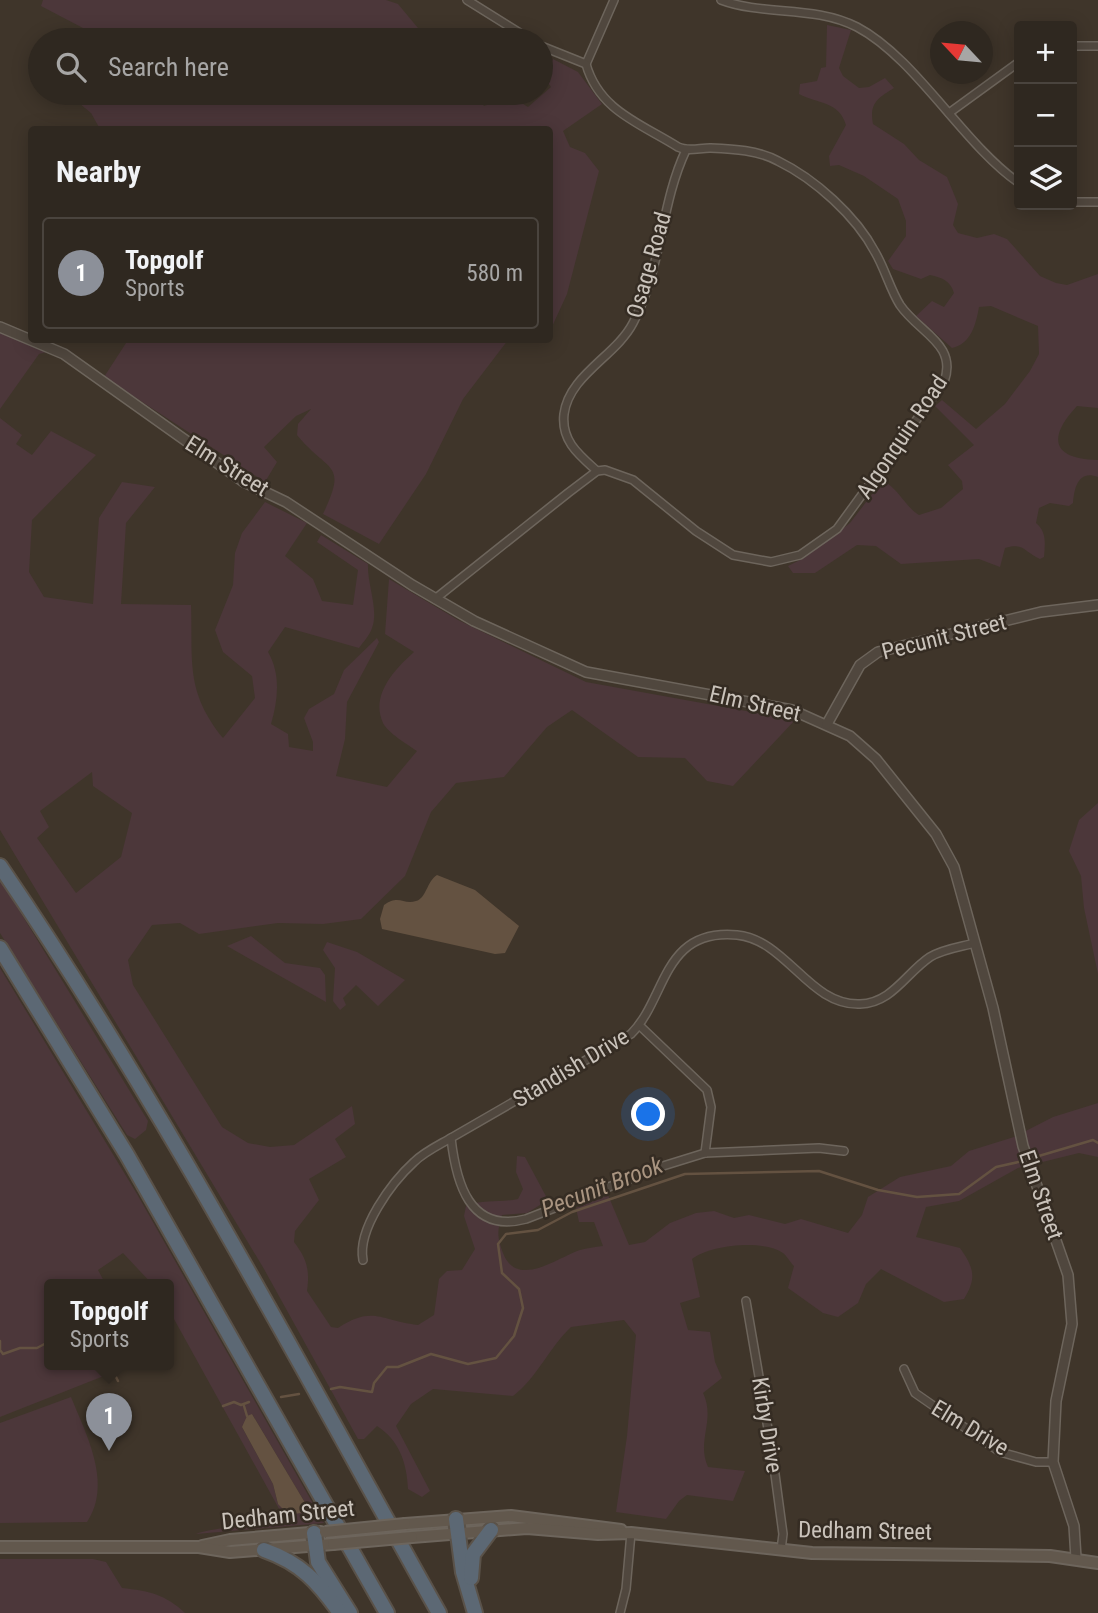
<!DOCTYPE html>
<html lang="en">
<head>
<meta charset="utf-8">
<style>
	:root { --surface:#2f2820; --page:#3b342d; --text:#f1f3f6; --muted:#a7a6a5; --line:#4a443e; --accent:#8c9099 }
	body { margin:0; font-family:"Roboto Condensed",sans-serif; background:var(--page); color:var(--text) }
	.controls { position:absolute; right:21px; top:21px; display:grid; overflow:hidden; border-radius:7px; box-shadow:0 4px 18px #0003 }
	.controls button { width:63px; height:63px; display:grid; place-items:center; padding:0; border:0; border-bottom:2px solid var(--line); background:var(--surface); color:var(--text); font:35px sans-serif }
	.compass { position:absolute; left:930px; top:21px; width:63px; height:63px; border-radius:50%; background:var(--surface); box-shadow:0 4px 18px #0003; rotate:296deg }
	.you { position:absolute; left:649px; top:1115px; width:24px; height:24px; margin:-18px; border:5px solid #fff; border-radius:50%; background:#1a73e8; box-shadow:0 0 0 10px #1a73e833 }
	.badge { display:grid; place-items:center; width:46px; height:46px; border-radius:50%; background:var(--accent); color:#fff; font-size:23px; font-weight:700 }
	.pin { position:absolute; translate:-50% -58px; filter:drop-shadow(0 2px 4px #0008) }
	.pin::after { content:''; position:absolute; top:37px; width:24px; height:21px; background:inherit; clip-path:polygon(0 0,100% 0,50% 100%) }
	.popup { position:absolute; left:44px; top:1279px; width:130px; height:91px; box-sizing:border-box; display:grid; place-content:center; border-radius:7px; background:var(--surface); filter:drop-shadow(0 2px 5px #0005); font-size:23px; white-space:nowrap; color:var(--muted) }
	.popup b { font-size:26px; color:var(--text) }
	.popup::after { content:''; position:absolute; left:50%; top:100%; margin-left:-14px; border:14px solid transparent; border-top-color:var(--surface) }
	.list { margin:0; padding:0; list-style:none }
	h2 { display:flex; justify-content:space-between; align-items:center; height:91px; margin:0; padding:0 28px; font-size:30px }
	h2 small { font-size:23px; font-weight:400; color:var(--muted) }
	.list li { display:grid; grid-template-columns:46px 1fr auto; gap:21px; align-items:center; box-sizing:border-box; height:112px; margin:0 14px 14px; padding:0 14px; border:2px solid var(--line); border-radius:7px }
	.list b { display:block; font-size:26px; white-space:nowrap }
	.list p { margin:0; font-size:23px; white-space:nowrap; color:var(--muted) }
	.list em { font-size:23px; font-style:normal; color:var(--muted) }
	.icon { flex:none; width:38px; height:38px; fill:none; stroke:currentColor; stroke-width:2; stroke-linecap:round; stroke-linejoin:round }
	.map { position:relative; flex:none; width:1098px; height:1613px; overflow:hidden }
	.search { position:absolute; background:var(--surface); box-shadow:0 4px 18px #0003; left:28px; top:28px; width:525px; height:77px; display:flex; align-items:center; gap:18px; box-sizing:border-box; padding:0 24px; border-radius:38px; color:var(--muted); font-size:26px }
	.panel { position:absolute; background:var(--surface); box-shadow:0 4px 18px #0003; left:28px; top:126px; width:525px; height:217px; border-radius:7px }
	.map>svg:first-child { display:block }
</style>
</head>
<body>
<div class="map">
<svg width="1098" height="1613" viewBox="0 0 1098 1613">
	<rect width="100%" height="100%" fill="#3f352a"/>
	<g fill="#4c373a" fill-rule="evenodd">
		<path d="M43,0H386L398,4L428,40H78L83,28L41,6Z"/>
		<path d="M827,25L851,30L839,68L843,76L859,88L869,87L885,78L894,88C878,98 869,103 873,124L904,144L919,160L947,177L958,204L953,225L958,233L977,238L994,234L1007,239L1040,276L1056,283L1067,285L1098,274V408L1077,406C1047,438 1052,459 1098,460V477C1078,469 1074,489 1073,503L1069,506L1050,503L1039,508L1036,523C1047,532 1045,544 1044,557L1040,559C1025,553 1024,542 1005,548L1000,567L979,559L901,564L876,546L857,545L815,573H793L788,566L804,558L850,523L880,484L887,483C900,492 906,507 919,515L941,508L963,489L962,481L948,465L974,445L935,406L942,400L976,429L1005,404L1030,371L1039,354L1038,326L991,306L979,307C976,324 971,344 952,348L916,316L932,301L944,307L954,293C950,280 942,278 930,275L921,279L893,269L888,261L906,236V221L898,199L864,176L839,165L830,166L829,156L846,125C839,101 818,104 799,94L800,84L817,81L821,68L826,67Z"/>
		<path d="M553,59L578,72L602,104L563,131L570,147L585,153L599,171L567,294L550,331V130L100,129L91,113L67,93H473L484,106L493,103L500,93H515V99L528,107L551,87L544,77Z"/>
		<path d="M0,333L51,351L39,354L0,409Z"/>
		<path d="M128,340H508L463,399L426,474L379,544L323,514C348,461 329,474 297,435L298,424L311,409L296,416L264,447L277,462L265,482L104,377Z"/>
		<path d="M0,418L22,435L16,444L32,455L51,431L96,455L32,520L29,572L44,597L93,604L99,518L122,482L155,487L126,523L121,604L191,605C193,661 185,691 223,738L255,698L252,676L223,652L215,630L233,585L235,553L242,533L265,502L307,523L285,556L313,579L322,601L353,605L358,570L317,542L321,535L368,564C367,584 379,610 372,628C370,635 363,642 359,648L285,627L268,652C281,674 278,700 271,724L288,734L289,747L313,751V742L304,718L309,709L334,694L344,670L377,638L379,642L347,702L345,739L336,776L387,787L417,751C407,744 388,733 383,723C370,695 395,669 414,652L385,634L389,579L458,620L586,682L795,720L733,786L707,781L685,758L638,757L572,710L547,727L504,777L456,783L431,812L405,876L361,919L323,924L278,923L199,934L180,923L152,925L128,960L133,985L222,1127L248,1143L270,1147L294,1145L352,1106L355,1124L335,1139L346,1157L309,1179L319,1200L295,1231L294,1242C307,1259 310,1270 307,1291L331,1327L338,1328C373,1305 381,1321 418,1325L434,1315L439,1279L447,1271L462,1270L475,1249L464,1216L466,1206C483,1199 500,1203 518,1199L523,1189L516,1172L517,1156L525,1157L548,1200L527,1213L502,1215C497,1231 497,1237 503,1253C517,1289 557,1258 580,1250C587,1248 595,1247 603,1246L594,1222H579L576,1208L608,1195L629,1245L645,1242L670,1223L696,1213L714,1211L734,1218L749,1215L785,1224L801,1219L848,1233L862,1215L868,1197L900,1177L951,1166L969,1151L1014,1137L1053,1117L1098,1103V1157L1079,1153L1018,1168L959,1201L926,1207L916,1237L960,1248C974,1268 977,1278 964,1299L944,1302L881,1269L866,1284L858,1303L838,1317L823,1313L788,1288L794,1266C790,1262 787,1256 783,1253C763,1239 710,1245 692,1259L700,1297L680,1303L688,1330L710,1332L715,1362L722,1378L703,1393C716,1420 696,1441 708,1467L745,1471L733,1501L687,1495L679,1501L666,1519L616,1512L627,1436L636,1335L624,1320L571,1327C548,1349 537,1378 513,1396L433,1389L411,1404L396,1426L430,1491L422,1497L408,1489C407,1463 399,1440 377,1426L364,1439H358L264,1269L0,830ZM92,772L93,786L132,813L121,857L76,893L37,838L49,827L40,811Z"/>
		<path d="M1098,803V974L1084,908L1081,876L1069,851L1079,820Z"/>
		<path d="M0,879L148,1121L146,1130L135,1139L127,1135L0,933Z"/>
		<path d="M251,936L285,963L320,968L325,975L326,1002L227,946Z"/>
		<path d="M327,942L357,952L405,980L378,1006L356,985L343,998L346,1005L340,1010L333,1001L335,968L323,950Z"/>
		<path d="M0,968L137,1194L324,1523L196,1534C215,1526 266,1527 283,1516L169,1310L168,1285H153L123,1253L98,1270L106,1285H50V1365H119V1370L0,1417ZM252,1414L307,1506L278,1504L273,1484L242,1427Z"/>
		<path d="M71,1397C86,1434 113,1484 87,1522L0,1523V1423Z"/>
		<path d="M0,1559H93L106,1562L122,1588C149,1591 165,1594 185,1613H0Z"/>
	</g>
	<g fill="#645241">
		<path d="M437,875L475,890L519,926L505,953L495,954L382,929L380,919L384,905C399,894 403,905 416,901C426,899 427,881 437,875Z"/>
		<path d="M252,1414L307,1506L306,1512L289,1515L278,1504L273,1484L242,1427L247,1416Z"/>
	</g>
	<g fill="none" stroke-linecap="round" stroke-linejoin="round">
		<g stroke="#645241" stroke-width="2.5">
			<path d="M1032,1158L1093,1140L1098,1143"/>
			<path d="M0,1341V1349"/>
			<path d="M0,1350L3,1354L20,1348H37L50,1341"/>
			<path d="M110,1365L118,1381"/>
			<path d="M331,1389L340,1387L372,1392L374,1383L387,1367H398L431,1354L468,1364L496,1358L514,1336L523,1308L519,1289L502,1273L498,1244L506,1234L538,1230L572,1212L685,1174L819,1171L878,1190L917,1197L959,1194L996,1167L1023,1161"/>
			<path d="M281,1397L299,1394"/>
			<path d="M223,1406L234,1402L241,1405L249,1402"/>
			<path d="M244,1406L247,1416"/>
		</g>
		<defs>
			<g id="minor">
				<path d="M467,0L531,40"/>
				<path d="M721,0C764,16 814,5 857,27C916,58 963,144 1019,183"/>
				<path d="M1072,46H1098"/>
				<path d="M586,64L614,0"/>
				<path d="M949,113L1019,62"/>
				<path d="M1072,202H1098"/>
				<path d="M597,471C579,455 561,441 564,414C569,375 616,356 633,323C662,269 660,205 686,150"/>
				<path d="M435,599L568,493L597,471L605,470L633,480L696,531L733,555L771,562L800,555L837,529L944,382C958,344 919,333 900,305C890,289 885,269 875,252C856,216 815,179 778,161C758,150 733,149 710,148C699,148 688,152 678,147C642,124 599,111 586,64L541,46"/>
				<path d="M639,1025L707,1090L711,1107L705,1153"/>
				<path d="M844,1151L819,1148L705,1153L663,1166L526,1219C469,1234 456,1182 451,1138L631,1034C667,998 662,928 737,935C787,940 809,1006 860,1004C892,1003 906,973 930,957C943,949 960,947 975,943"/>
				<path d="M363,1260C357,1229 392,1182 414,1162C424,1152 439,1145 451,1138"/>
				<path d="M746,1301L772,1452L783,1534L781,1550"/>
				<path d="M904,1369L915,1393L1000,1452L1036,1462H1053"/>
				<path d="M620,1613L626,1589L631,1533"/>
			</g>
			<g id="tertiary">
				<path d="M0,327L64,354L244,482L286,502L412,585L474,621L586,672L792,710L850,736L876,759L936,834L954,867L993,1008L1023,1146L1068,1275L1072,1324L1056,1401L1053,1462L1074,1526L1076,1558"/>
				<path d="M827,724L860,665L878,652L1041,612L1098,605"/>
			</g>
			<g id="secondary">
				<path d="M405,1524L511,1516L621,1530"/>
				<path d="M412,1537L527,1528L598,1534L631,1533L812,1553L1050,1556L1098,1563"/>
				<path d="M202,1546L230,1540L321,1532"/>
				<path d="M0,1547H199L230,1552L333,1544"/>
			</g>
			<g id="motorway">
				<path d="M0,866C163,1105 298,1362 439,1613"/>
				<path d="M0,948L127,1155L387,1613"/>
				<path d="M456,1519L463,1572L475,1613"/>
				<path d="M314,1533L318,1562L350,1613"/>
				<path d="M264,1550C301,1563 318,1582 340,1613"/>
				<path d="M471,1578L473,1554L491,1530"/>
			</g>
		</defs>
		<use href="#minor" stroke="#6d655c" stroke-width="10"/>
		<use href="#tertiary" stroke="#6d655c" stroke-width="12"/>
		<use href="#secondary" stroke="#6d655c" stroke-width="14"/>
		<use href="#motorway" stroke="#5a5249" stroke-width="18"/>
		<use href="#minor" stroke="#50473e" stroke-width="7"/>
		<use href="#tertiary" stroke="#50473e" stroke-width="9"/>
		<use href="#secondary" stroke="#62584d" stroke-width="10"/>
		<use href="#motorway" stroke="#5c6874" stroke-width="14"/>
		<defs>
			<g id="secondary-bridge">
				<path d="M325,1532L405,1524"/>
				<path d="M333,1544L412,1537"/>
			</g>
		</defs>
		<use href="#secondary-bridge" stroke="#6d655c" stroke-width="14" stroke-linecap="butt"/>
		<use href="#secondary-bridge" stroke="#62584d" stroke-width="10"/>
	</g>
	<g text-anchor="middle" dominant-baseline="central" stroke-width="5" stroke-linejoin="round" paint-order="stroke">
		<g font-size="23" fill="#cac3bb" stroke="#352c23">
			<text transform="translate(649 265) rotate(-74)">Osage Road</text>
			<text transform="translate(902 437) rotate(-56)">Algonquin Road</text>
			<text transform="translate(227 466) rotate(32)">Elm Street</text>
			<text transform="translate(944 637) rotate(-14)">Pecunit Street</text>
			<text transform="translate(755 704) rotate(13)">Elm Street</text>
			<text transform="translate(571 1068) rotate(-31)">Standish Drive</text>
			<text transform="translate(1041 1195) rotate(71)">Elm Street</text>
			<text transform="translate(767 1425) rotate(81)">Kirby Drive</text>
			<text transform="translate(970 1428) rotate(31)">Elm Drive</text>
			<text transform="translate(288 1515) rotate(-6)">Dedham Street</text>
			<text transform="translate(865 1531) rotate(1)">Dedham Street</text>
		</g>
		<g font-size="24" font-style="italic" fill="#a99480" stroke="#352c23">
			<text transform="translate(602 1187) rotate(-21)">Pecunit Brook</text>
		</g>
	</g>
</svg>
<div class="controls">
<button>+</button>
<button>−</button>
<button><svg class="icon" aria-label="layers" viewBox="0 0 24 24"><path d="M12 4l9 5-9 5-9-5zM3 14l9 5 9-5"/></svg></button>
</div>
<svg class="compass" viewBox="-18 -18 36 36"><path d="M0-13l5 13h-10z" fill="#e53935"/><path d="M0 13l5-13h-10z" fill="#a7a6a5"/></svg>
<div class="you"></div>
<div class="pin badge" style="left:109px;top:1451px">1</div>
<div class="popup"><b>Topgolf</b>Sports</div>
<div class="search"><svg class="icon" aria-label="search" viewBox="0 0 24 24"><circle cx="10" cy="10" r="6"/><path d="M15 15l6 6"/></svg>Search here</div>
<section class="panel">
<h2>Nearby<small></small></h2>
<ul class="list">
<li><span class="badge">1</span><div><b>Topgolf</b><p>Sports</p></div><em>580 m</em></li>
</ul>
</section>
</div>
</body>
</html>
